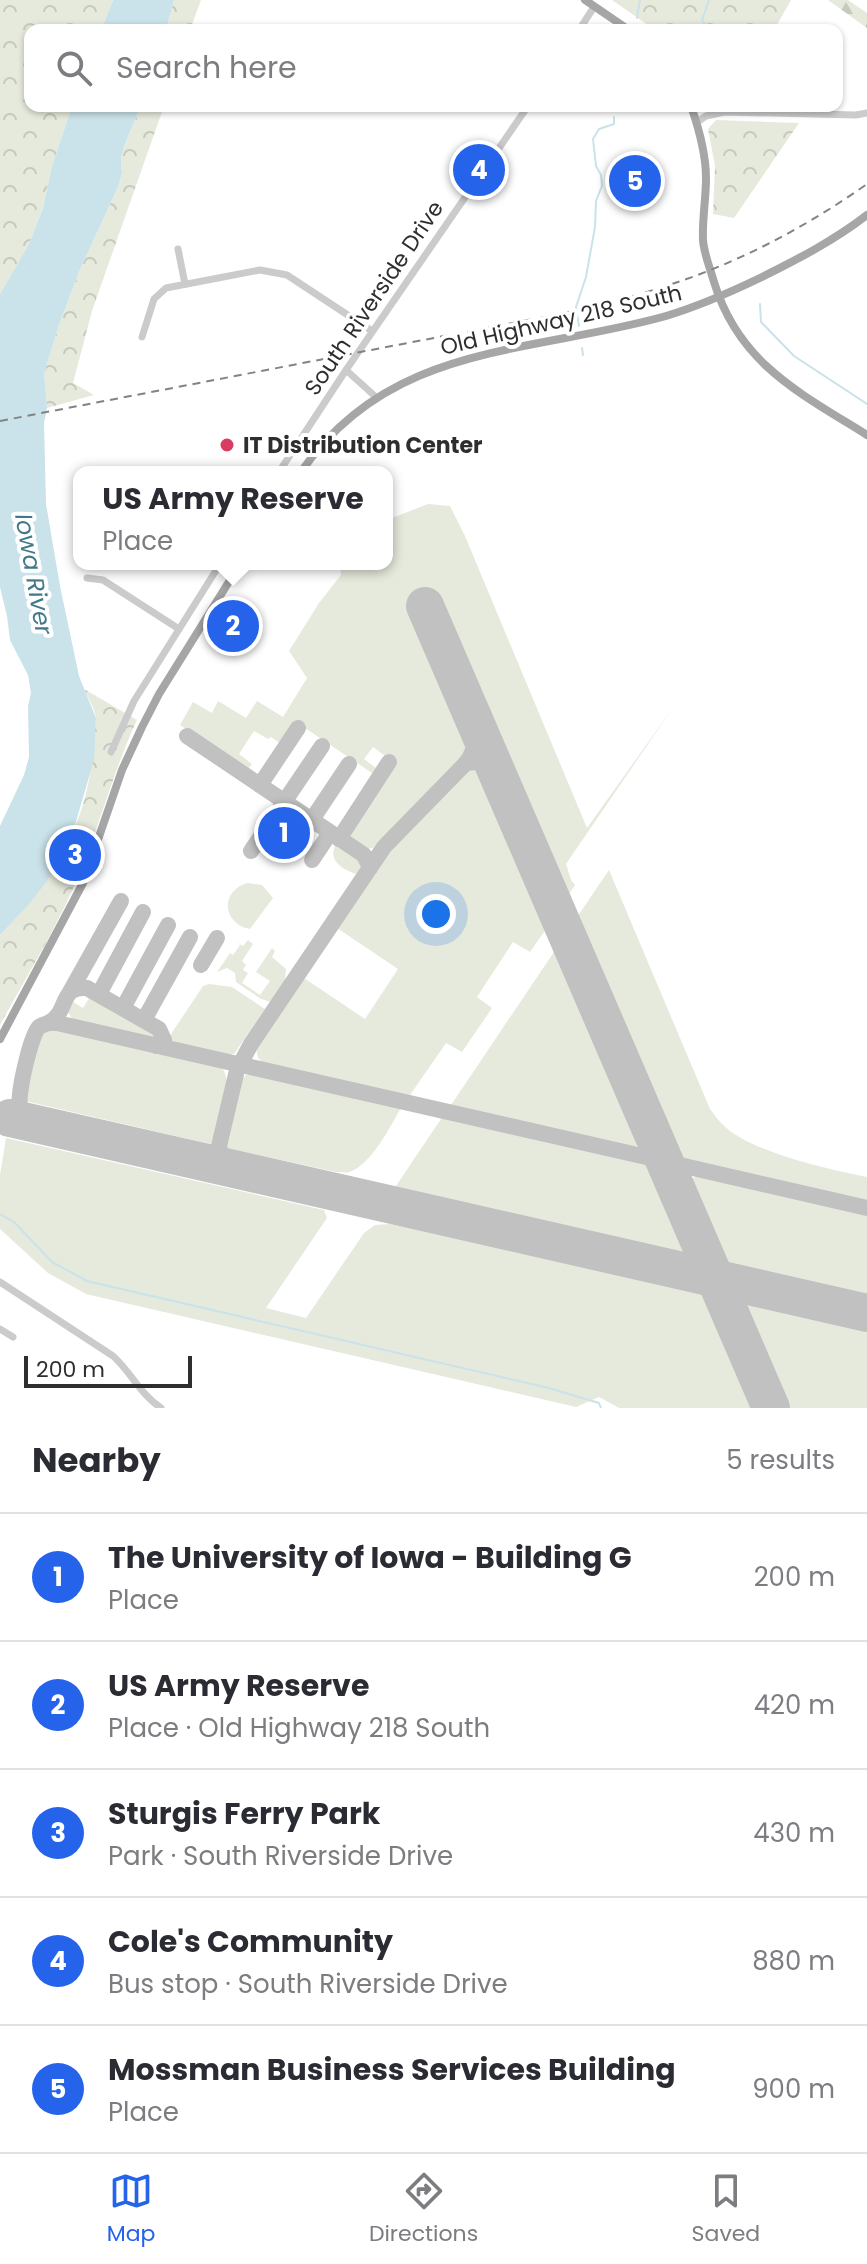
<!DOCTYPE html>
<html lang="en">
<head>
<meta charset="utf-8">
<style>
	:root { --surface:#fff; --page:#f2f2f3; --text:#2b2b33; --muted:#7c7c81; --line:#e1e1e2; --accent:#2563eb }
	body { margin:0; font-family:Poppins,sans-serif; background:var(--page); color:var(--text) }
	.scale { position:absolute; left:24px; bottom:20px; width:168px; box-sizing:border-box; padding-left:8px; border:4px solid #2e2e2e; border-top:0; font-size:22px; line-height:28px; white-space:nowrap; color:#2e2e2e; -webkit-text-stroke:6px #fff; paint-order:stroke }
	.you { position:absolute; left:436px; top:914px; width:28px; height:28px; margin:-20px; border:6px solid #fff; border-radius:50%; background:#1a73e8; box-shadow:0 0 0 12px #1a73e833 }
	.badge { display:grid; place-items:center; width:52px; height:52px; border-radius:50%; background:var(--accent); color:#fff; font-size:26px; font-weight:700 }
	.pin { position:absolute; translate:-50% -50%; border:4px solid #fff; box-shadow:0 2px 8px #0006 }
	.popup { position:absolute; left:73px; top:466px; width:320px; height:104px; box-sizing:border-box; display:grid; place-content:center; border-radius:16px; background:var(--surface); filter:drop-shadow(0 2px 6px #0005); font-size:26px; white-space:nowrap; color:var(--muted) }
	.popup b { font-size:30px; color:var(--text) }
	.popup::after { content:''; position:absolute; left:50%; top:100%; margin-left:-16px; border:16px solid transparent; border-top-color:var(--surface) }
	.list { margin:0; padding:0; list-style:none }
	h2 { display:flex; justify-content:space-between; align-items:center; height:104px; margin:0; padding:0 32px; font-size:34px }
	h2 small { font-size:26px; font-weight:400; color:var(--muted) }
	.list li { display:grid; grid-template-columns:52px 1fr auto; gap:24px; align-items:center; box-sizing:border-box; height:128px; padding:0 32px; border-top:2px solid var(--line) }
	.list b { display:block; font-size:30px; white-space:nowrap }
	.list p { margin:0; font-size:26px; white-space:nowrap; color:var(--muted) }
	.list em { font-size:26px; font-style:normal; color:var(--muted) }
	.icon { flex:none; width:44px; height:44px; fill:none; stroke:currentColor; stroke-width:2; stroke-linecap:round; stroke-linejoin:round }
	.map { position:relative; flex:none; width:867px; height:1408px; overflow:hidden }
	.search { position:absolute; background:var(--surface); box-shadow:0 2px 6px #0004; left:24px; right:24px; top:24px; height:88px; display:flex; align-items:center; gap:20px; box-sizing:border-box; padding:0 28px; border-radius:16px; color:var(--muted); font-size:30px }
	.sheet { height:744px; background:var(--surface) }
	nav { display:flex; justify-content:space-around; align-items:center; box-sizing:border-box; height:112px; border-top:2px solid var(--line); background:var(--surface); font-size:22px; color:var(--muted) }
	nav a { display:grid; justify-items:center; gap:4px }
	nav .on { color:var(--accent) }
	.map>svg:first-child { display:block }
</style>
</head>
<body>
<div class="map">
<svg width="867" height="1408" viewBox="0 0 867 1408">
	<defs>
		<pattern id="forest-firs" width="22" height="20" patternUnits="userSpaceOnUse" patternTransform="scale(2)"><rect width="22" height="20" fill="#e6eadc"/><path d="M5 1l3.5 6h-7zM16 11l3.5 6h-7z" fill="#c6c9bd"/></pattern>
		<pattern id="park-crowns" width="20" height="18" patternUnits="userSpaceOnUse" patternTransform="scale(2)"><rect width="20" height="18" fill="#e6eadc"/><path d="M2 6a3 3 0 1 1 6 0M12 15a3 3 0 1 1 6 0" fill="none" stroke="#c6c9bd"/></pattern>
	</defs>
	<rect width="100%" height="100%" fill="#fff"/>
	<g fill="#e6eadc">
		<path d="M428,504L450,506L465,536L587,828L672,709L566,864L571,880L575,885L563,903L429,594L411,601L469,736C469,747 466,753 458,761L373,848L364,849L350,842L351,833L396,764L373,747L364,759L376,768L372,773L296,722L281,744L271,737L268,739L254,731L239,754L252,764L247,770L180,725L193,702L212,713L218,701L246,718L257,701L283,717L307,678L289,651L319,603L341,575L340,564H387V520Z"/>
		<path d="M473,768L486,772L551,922L530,952L513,942L477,997L492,1008L462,1052L446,1043L408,1098L278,1069C268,1063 255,1064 257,1048L304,978L365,1019L398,969L337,928L393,846L466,772Z"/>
		<path d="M336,844L358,857L361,867L357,874C342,870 327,860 336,844Z"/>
		<path d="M609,870L710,1109C714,1114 717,1119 722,1124C749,1152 828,1169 867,1177V1203L685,1162L678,1159L675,1154L671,1152L573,923Z"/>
		<path d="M247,883L262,885L273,898L250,929C222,924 220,891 247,883Z"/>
		<path d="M248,940L253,944L242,961L246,965L243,970L248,973L242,983L260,995L270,981L256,972L272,948L275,951L272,957L286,969L285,981L271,1002L261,999L239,984L236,982L235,973L227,968L217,972L230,953L233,955L240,945L236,942L243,946Z"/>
		<path d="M560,943L642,1133V1141L635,1147L617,1146L449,1108Z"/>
		<path d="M209,984L232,987L265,1009L234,1054H213L174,1045L170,1042L169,1037L203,986Z"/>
		<path d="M91,995L154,1031L158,1035V1039L153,1040L73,1021L67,1010L70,1000L83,1008Z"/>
		<path d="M51,1029L67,1030L202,1061L223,1069C234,1088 219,1120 215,1141L210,1144L25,1101V1094L38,1041L42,1033Z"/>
		<path d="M252,1074L402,1106C391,1125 371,1166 349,1172C347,1173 338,1172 336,1172L226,1148C222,1131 234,1099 240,1082L246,1075Z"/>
		<path d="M443,1116L652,1164L654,1169H657L697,1261L394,1189Z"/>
		<path d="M6,1138L324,1210L327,1218L266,1308L306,1318L364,1233L375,1225L390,1224L710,1291L760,1408H619L599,1397L576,1407L86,1294L48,1273L0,1229V1175Z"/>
		<path d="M697,1176L712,1177L867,1213V1300L720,1267L687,1190L689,1180Z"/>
		<path d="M733,1296L867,1327V1408H781Z"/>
	</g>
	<path fill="url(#forest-firs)" d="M828,0H848L867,13V28Z"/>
	<g fill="url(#park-crowns)">
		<path d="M0,0H113L101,30H30V106H72L52,166L43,208L29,244L0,294Z"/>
		<path d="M174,0H201L190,30H166Z"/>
		<path d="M612,0H791L774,30H655Z"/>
		<path d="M141,106H164L92,311L73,383L94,395L47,408L44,373L59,325L78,274L118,187L122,173L121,158L124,146Z"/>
		<path d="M716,120L799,123L734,218L713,214L715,166L708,129Z"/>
		<path d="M84,689L137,720C115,767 102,817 83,865C61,921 29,972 0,1025V935C57,875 90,821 94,737C94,731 97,724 96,718C95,709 88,698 84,689Z"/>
	</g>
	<g fill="#cae2e9">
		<path d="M113,0H174L166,30H101Z"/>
		<path d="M72,106H141L124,146L121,158L122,173L118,187L78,274L59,325L44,373L47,408L44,423L46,504L60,586L79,676L96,718L94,760L70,842L46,882L29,904L0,935V826L24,775L29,757L28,706L31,693L28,675L10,640L7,616L0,587V294L29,244L43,208L52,166Z"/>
	</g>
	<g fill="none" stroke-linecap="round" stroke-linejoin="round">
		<g stroke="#cae2e9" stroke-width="2">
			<path d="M709,0L702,20L709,30"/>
			<path d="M637,18L640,0"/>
			<path d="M760,304L761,322L794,356L867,404"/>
			<path d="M579,326L576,307L586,277L595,227L596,201L602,186L601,175L596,166L593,139L599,129L614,124V117"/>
			<path d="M582,348L583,355"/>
			<path d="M0,1214L14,1222L52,1262L87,1281L549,1388L599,1403L601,1408"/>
		</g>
		<g stroke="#c1c1c1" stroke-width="16">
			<path d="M187,736L364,855L370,868"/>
			<path d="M465,764C498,752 507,800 517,823"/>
			<path d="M260,785L298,728"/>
			<path d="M303,833L349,764"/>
			<path d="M339,839L389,762"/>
			<path d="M251,851L322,746"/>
			<path d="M312,860L330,833"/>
			<path d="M201,965L217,938"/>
			<path d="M70,992L121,901"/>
			<path d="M99,994L143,912"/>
			<path d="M123,1008L168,925"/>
			<path d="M144,1020L190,937"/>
			<path d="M50,1022C69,1011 59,986 87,988L159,1029L164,1040L160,1045L156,1046"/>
			<path d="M628,1080L644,1116"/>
			<path d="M642,1106L664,1156L671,1163L867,1208"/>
			<path d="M36,1124C28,1120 22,1115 20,1106C17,1095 31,1034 39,1027C45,1023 51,1022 57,1023L655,1159L667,1169L687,1217"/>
			<path d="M239,1170C228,1165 221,1160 219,1146L237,1070L251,1044L384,847L465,764C489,736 465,703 453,674"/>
		</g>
		<g stroke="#c1c1c1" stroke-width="38">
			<path d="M425,606L771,1408"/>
			<path d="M10,1118L867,1313"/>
		</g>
		<g stroke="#cbcbcb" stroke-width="7">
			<path d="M579,30L594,7"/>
			<path d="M697,122L706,116L725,112L856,115L867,113"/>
			<path d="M178,249L185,284"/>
			<path d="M142,337L154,299L166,288L260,270L287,275L372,331"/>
			<path d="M346,370L377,398"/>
			<path d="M279,472L346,370L528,106"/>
			<path d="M87,578L103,580L179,629"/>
			<path d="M111,752L134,701L220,564"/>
			<path d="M0,1282L113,1356C131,1372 140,1394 161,1408"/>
			<path d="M0,1329L13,1337"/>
		</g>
		<g stroke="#a6a6a6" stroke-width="8">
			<path d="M585,0L629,30"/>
			<path d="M691,106C699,129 706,153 706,178C706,199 702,220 703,240C704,254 710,268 714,282C739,364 800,393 867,435"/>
			<path d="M301,472C390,342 531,354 666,316C699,306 731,292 762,277C798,259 835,240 867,215"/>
			<path d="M0,1039L83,883L122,770L142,727L159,694L240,564"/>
		</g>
		<path stroke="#838383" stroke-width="2" stroke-dasharray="8 6" stroke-linecap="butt" d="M0,421L580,310C610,302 640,295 669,285C740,262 806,227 867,184"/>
	</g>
	<circle fill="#d83d61" stroke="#fff" stroke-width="3" cx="227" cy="445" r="8"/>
	<g text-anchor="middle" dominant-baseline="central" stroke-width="8" stroke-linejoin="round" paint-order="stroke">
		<g font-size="22" fill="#2e2e2e" stroke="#fff">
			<text transform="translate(374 298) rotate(-56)">South Riverside Drive</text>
			<text transform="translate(561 320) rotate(-13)">Old Highway 218 South</text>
		</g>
		<g font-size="22" font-weight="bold" fill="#2e2e2e" stroke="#fff" text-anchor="start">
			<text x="243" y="445">IT Distribution Center</text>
		</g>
		<g font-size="24" font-style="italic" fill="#42798a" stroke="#fff">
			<text transform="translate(34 574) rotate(80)">Iowa River</text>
		</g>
	</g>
</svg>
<div class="scale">200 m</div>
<div class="you"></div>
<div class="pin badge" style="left:284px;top:833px">1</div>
<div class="pin badge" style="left:233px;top:626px">2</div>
<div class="popup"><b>US Army Reserve</b>Place</div>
<div class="pin badge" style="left:75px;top:855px">3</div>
<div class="pin badge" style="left:479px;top:170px">4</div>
<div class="pin badge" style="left:635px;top:181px">5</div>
<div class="search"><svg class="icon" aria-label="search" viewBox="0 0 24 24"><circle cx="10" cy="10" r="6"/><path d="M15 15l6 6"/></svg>Search here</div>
</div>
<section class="sheet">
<h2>Nearby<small>5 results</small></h2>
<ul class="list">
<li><span class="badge">1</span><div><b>The University of Iowa - Building G</b><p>Place</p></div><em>200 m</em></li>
<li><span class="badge">2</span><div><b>US Army Reserve</b><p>Place · Old Highway 218 South</p></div><em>420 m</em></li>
<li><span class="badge">3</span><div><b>Sturgis Ferry Park</b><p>Park · South Riverside Drive</p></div><em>430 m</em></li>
<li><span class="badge">4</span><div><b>Cole's Community</b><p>Bus stop · South Riverside Drive</p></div><em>880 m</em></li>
<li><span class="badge">5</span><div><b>Mossman Business Services Building</b><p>Place</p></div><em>900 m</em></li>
</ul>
</section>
<nav>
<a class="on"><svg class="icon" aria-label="map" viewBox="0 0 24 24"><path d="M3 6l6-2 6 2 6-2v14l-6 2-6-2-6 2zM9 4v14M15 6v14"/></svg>Map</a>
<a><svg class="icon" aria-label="directions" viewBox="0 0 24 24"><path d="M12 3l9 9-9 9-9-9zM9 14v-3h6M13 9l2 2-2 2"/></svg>Directions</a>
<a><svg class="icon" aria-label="saved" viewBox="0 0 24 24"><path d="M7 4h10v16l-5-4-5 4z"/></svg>Saved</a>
</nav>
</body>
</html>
